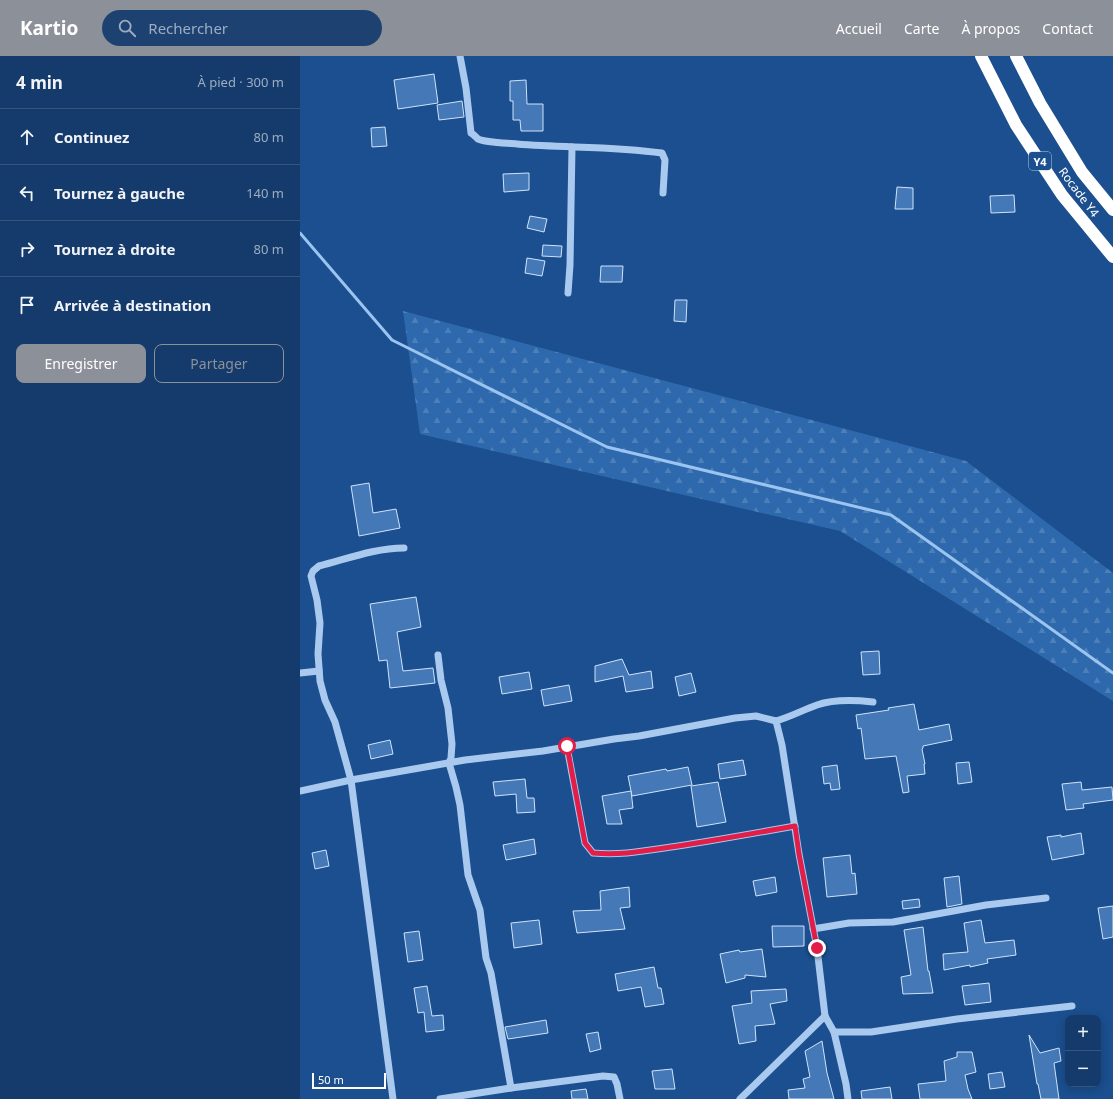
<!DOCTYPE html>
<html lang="fr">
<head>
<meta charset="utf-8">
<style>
	:root { --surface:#143b6b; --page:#1d4271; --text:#f1f3f6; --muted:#9dadc1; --line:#33557e; --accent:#8c9099 }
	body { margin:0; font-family:"Noto Sans",sans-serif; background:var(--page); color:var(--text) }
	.controls { position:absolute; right:12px; bottom:12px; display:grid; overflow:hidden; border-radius:8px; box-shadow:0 2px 10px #0003 }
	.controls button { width:36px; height:36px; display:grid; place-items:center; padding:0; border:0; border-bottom:1px solid var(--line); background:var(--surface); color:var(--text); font:20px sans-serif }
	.scale { position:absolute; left:12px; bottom:10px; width:74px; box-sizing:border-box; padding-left:4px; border:2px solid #fff; border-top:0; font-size:11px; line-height:14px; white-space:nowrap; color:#fff; -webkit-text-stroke:3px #1b4f8f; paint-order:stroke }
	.stop { position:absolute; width:12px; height:12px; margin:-9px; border:3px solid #e11d48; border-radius:50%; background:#fff }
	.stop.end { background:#e11d48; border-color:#fff; box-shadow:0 1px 4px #0008 }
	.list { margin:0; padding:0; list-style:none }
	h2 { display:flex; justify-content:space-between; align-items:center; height:52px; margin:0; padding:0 16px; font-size:17px }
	h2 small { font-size:13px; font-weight:400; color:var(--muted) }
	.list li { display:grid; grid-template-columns:26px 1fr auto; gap:12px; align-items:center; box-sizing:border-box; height:56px; padding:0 16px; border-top:1px solid var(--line) }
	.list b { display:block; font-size:15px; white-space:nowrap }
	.list em { font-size:13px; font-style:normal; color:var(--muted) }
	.actions { display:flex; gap:8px; padding:12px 16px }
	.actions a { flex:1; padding:9px 0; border:1px solid var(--accent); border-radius:8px; text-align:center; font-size:14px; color:var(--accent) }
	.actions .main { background:var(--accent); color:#fff }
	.icon { flex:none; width:22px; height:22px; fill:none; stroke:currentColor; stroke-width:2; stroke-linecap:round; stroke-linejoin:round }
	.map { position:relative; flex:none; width:813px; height:1043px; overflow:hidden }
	header { display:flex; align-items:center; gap:24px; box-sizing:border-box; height:56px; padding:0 20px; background:var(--accent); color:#fff }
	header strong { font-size:19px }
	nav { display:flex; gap:22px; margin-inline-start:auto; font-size:14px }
	.search { width:280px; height:36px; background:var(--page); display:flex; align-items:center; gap:10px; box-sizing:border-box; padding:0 14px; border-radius:22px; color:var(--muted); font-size:15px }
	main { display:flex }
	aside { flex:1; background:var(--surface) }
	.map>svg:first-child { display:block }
</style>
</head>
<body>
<header>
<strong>Kartio</strong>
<div class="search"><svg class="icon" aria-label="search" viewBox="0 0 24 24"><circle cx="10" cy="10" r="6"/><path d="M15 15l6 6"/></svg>Rechercher</div>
<nav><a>Accueil</a><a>Carte</a><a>À propos</a><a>Contact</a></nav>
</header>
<main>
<aside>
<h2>4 min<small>À pied · 300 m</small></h2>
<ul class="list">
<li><svg class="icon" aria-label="ahead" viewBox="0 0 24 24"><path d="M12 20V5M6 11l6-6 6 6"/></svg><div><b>Continuez</b></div><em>80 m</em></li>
<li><svg class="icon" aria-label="left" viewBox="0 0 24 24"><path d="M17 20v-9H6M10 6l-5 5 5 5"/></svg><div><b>Tournez à gauche</b></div><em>140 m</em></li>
<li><svg class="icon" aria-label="right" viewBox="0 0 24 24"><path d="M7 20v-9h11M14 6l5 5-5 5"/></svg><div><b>Tournez à droite</b></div><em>80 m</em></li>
<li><svg class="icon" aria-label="arrive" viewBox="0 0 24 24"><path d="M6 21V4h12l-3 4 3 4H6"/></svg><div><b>Arrivée à destination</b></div></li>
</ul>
<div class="actions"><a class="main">Enregistrer</a><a>Partager</a></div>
</aside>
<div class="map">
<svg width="813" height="1043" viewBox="0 0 813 1043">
	<defs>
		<pattern id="forest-firs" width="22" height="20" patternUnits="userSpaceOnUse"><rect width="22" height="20" fill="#2e69ad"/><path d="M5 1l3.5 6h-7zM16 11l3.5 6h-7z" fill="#4d80b9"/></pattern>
	</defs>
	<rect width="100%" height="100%" fill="#1b4f8f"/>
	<path fill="url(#forest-firs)" d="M103,255L666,405L813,517V645L540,475L120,378Z"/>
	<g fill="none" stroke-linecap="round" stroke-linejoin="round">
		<path stroke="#9cc4f0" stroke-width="3" d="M0,177L92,284L307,391L591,459L813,617"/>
	</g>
	<g fill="#4478b7" stroke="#cfe3fa">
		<path d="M134,18L138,47L98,53L94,24Z"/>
		<path d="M226,24L227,48H243V75H221L220,64H213V45H210V25Z"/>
		<path d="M162,45L164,61L139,64L137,49Z"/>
		<path d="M85,71L87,90L72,91L71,72Z"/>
		<path d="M229,117V134L204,136L203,118Z"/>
		<path d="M597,131L613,132V153H595Z"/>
		<path d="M714,139L715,156L691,157L690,140Z"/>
		<path d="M230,160L247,163L244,176L227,172Z"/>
		<path d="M243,189L262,190L261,201L242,200Z"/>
		<path d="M227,202L245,205L242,220L225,217Z"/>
		<path d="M301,210H323L322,226H300Z"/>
		<path d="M375,244H387L386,266L374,265Z"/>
		<path d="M69,427L73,457L96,453L100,472L59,480L51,430Z"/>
		<path d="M116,541L121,571L97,576L103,615L133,612L135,627L90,632L87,604L79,605L70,548Z"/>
		<path d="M579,595L580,618L563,619L561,596Z"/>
		<path d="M322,603L329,619L351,615L353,632L326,636L323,620L295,626V610Z"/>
		<path d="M229,616L232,633L202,638L199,621Z"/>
		<path d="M391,617L396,636L379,640L375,621Z"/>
		<path d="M269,629L272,645L244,650L241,634Z"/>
		<path d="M614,648L619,674L649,668L652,684L623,690V692L622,693L625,708H624L625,718L607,720L609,736L603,737L596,700L565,703L561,672L558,673L556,659L589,654L588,652Z"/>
		<path d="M90,684L93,698L71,703L68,689Z"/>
		<path d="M443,704L446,719L420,723L418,708Z"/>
		<path d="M669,706L672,726L658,728L656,707Z"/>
		<path d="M537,709L540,733L531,734L530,727L524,728L522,711Z"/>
		<path d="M388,711L392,729L332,740L328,720L366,713L367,715Z"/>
		<path d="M225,723L227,742H234L235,756L217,757L216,738L195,740L193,726Z"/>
		<path d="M418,726L426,766L397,771L391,730Z"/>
		<path d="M781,726L782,734L812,731L813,744L783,748L784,752L766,754L762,728Z"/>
		<path d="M331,735L333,752L319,754L322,768H307L302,740Z"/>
		<path d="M781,777L784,798L752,804L747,781L761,779V781Z"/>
		<path d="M234,783L236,798L206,804L203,789Z"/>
		<path d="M26,794L29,810L15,813L12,797Z"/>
		<path d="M550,799L552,818L555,817L557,838L527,841L523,802Z"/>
		<path d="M659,820L662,848L647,851L644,822Z"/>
		<path d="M475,821L477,836L456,840L453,825Z"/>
		<path d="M329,831L330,851L320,852L325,873L277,877L273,855L301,854L300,835Z"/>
		<path d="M619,843L620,851L603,853L602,845Z"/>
		<path d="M813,850V881L803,883L798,852Z"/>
		<path d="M239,864L242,888L214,892L211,867Z"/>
		<path d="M681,864L685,887L714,884L716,899L687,903L688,907L670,911V909L644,914L643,898L668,896L664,867Z"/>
		<path d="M472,870H504V890L473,891Z"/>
		<path d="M623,871L628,915H629L633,937L603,938L601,921L611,919L604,874Z"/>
		<path d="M119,875L123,904L108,906L104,877Z"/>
		<path d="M462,893L466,921L445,919V922L426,927L420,898L439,894L440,896Z"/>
		<path d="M354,911L358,932H361L364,948L345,951L341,931L318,935L315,918Z"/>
		<path d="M689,927L691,946L665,949L662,930Z"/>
		<path d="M127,930L132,960L143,959L144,974L126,976L124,956L118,957L114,932Z"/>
		<path d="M486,933L487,945L470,948L475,968L455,970L456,985L439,988L432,950L452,947L451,935Z"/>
		<path d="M246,964L248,977L208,983L205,971Z"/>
		<path d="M298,976L301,993L290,996L286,978Z"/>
		<path d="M729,979L740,997L759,992L761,1005L754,1007L759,1043H741L738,1028H737Z"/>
		<path d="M522,985L527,1017L534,1043H489L488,1034L505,1032L503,1023L510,1021L505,995Z"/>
		<path d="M657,996H672L676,1016L665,1019L668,1033L672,1043H620L618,1028L646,1025L644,1005L657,1001Z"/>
		<path d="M372,1013L375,1033H355L352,1015Z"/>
		<path d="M702,1016L705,1031L690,1033L688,1018Z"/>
		<path d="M590,1031L592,1043H562L561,1035Z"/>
		<path d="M286,1033L288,1043H272L271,1035Z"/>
	</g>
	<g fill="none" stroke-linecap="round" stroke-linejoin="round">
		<g stroke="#a9c9ee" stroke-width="7">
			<path d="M160,0L166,32L171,77C173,78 176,81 178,83C187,87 207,87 217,88C265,92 314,90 362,97L365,104L363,137"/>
			<path d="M268,237L270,209L272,91"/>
			<path d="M138,599L141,624L148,652L152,688L151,702L149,707L156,731L160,749L168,819L180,854L186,902L191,917L211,1032"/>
			<path d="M0,617L19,615"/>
			<path d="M267,691L285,787L293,797C322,800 349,794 378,790C417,784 456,777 495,770"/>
			<path d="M0,735L51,724L165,704L243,695L314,683L339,680L435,662L456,660L476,665"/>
			<path d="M513,873L549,867L593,866L686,849L746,842"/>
			<path d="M534,976H571L657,963L772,950"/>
			<path d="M93,1043L51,724L35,666L25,644L20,625L18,598L20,567L17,544L11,520L13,515L19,510C47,503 75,492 104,492"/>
			<path d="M140,1043L211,1032L303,1020L314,1021L317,1028L320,1043"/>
			<path d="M440,1043L525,960"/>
			<path d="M548,1043L546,1028L534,976L525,960L517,892L499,798L482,689L476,665C490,661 503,654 517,649C534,643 555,644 573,646"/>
		</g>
		<g stroke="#fff" stroke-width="12">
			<path d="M681,0L716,69L762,139L813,201"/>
			<path d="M716,0L740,47L782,116L813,154"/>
		</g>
	</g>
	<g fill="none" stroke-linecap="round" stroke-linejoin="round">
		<path stroke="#e11d48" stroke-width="5" d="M267,690L285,787L293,797C322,800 349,794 378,790C417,784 456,777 495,770L499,798L517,892"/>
	</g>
	<g text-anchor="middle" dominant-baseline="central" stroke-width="3" stroke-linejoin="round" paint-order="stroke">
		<rect fill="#1b4f8f" stroke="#bbcadd" stroke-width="1" x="729" y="96" width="22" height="18" rx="3"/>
		<g font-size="11" font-weight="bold" fill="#fff">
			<text x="740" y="105">Y4</text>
		</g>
		<g font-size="12" fill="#fff" stroke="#1b4f8f">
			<text transform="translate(779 136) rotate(53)">Rocade Y4</text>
		</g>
	</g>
</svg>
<div class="controls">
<button>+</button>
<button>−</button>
</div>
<div class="scale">50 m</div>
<div class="stop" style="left:267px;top:690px"></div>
<div class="stop end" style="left:517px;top:892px"></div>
</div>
</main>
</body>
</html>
